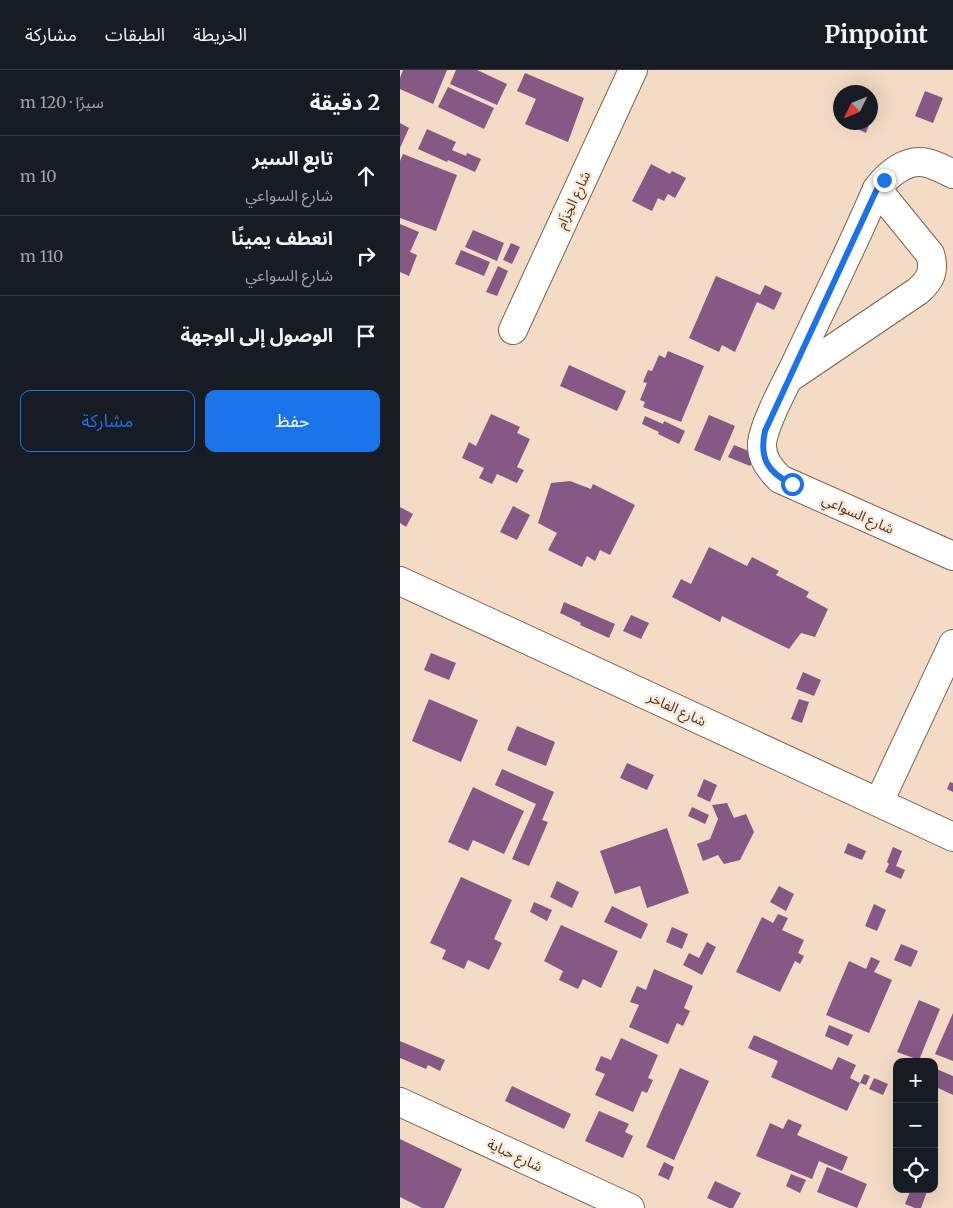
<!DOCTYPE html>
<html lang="ar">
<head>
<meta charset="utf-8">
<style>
	:root { --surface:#171b24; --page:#20242c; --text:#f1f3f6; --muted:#9ea1a6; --line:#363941; --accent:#1a73e8 }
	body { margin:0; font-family:Merriweather,"Noto Sans Arabic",serif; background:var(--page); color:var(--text); direction:rtl }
	.controls { position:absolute; right:15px; bottom:15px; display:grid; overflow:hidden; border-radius:10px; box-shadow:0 5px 20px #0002 }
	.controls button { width:45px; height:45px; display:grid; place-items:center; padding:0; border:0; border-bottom:1px solid var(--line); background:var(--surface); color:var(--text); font:25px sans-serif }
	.compass { position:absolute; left:433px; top:15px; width:45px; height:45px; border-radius:50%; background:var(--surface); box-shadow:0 5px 20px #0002; rotate:227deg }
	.stop { position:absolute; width:15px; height:15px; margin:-11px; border:4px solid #1a73e8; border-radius:50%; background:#fff }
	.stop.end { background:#1a73e8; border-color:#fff; box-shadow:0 1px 5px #0008 }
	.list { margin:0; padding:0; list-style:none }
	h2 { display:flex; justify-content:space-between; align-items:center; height:65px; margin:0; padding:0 20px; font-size:21px }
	h2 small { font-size:16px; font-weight:400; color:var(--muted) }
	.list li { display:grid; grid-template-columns:32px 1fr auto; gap:15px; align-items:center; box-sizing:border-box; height:80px; padding:0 20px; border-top:1px solid var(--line) }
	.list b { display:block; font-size:19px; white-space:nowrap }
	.list p { margin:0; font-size:16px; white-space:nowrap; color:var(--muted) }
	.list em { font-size:16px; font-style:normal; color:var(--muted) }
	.actions { display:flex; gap:10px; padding:15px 20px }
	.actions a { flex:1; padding:11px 0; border:1px solid var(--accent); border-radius:10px; text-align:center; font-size:18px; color:var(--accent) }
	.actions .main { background:var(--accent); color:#fff }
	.icon { flex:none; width:28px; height:28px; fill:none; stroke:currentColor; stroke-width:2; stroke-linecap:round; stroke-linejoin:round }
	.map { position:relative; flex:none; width:553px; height:1138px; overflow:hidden; direction:ltr }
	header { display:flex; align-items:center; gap:30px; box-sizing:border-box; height:70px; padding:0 25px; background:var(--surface); border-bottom:1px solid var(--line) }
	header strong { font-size:24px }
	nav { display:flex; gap:28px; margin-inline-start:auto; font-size:18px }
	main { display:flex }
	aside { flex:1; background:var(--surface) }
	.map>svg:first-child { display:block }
</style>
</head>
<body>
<header>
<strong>Pinpoint</strong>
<nav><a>الخريطة</a><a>الطبقات</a><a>مشاركة</a></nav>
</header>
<main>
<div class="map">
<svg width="553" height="1138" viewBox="0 0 553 1138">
	<rect width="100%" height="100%" fill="#f3dbc5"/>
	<g fill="#865885">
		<path d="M3,0H47L33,34L0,19V8Z"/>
		<path d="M56,0H77L107,14L97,35L50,14Z"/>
		<path d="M125,3L184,28L168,72L125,54L136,29L117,21Z"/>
		<path d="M48,17L94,38L84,59L38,37Z"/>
		<path d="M525,21L543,28L533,53L515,46Z"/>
		<path d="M471,40L475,42L471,52Z"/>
		<path d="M455,52H470L466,63L453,57Z"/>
		<path d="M0,53L9,58L0,78Z"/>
		<path d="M27,59L56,72L52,80L66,86L67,83L81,89L75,102L48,90L47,92L18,79Z"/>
		<path d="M3,84L57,105L36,161L0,148V91Z"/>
		<path d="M251,94L270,104L272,101L286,108L275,128L268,124L264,131L258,128L252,141L232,131Z"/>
		<path d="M0,154L19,162L10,182L17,185L9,206L0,202Z"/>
		<path d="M73,160L104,173L97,191L65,177Z"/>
		<path d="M111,173L120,177L112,194L103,190Z"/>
		<path d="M61,180L90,192L84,206L55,194Z"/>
		<path d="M98,196L108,201L97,226L86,222Z"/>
		<path d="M316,206L360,225L365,215L382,223L374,240L357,232L335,282L322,275L319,282L289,268Z"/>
		<path d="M268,281L304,296L281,352L243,337L245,332L240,330L247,313L243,312L248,300L252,301L259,285L265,288Z"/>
		<path d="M169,295L226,321L217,341L160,316Z"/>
		<path d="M91,344L120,357L117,363L130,369L117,397L124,400L117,413L97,404L92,414L79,408L84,398L62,388L69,372L76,376Z"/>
		<path d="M309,345L335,356L320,391L294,380Z"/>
		<path d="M245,346L263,354L264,351L285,361L279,374L258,364L259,362L242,354Z"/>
		<path d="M334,375L356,384L350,396L328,387Z"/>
		<path d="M170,411L191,419L193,414L235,435L210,485L200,480L195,491L187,486L182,497L148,480L157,463L138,453L151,413Z"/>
		<path d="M113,436L130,445L117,470L100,462Z"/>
		<path d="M0,437L13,444L6,457L0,453Z"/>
		<path d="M309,477L347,496L352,487L379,501L376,505L409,522L406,527L428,539L415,567L401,563L389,579L322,546L320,552L272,527L281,509L291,514Z"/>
		<path d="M164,532L215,554L209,568L180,555L181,553L160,543Z"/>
		<path d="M231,545L249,553L241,569L223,561Z"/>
		<path d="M31,583L56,593L49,610L24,600Z"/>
		<path d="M403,602L421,610L414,626L396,619Z"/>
		<path d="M29,629L78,650L61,692L12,671Z"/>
		<path d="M399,629L409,632L402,653L391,649Z"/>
		<path d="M117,656L155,672L146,696L107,680Z"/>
		<path d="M227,693L254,705L247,720L220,708Z"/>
		<path d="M102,699L154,722L142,750L148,752L129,796L112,789L136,734L95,715Z"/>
		<path d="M304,709L317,715L310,732L297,726Z"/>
		<path d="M550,712L553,713V722L547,719Z"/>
		<path d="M73,717L124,741L104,784L73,770L68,781L48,772Z"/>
		<path d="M327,733L334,748L346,744L354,762L340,790L324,794L318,785L303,791L297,774L310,769L318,749L312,735Z"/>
		<path d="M292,737L309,745L305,754L288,746Z"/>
		<path d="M267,758L289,823L247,838L240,816L215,824L200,781Z"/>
		<path d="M448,773L466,781L462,790L444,783Z"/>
		<path d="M493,777L502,781L496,796L505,800L501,809L485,802L489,794L487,792Z"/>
		<path d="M61,807L112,830L94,869L102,873L89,900L68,890L64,899L42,889L46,880L30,873Z"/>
		<path d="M157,811L179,822L172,838L150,827Z"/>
		<path d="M379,816L394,824L386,841L370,832Z"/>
		<path d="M134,832L152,840L147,851L130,842Z"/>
		<path d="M474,834L486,840L477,861L465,856Z"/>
		<path d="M212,836L248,854L241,869L204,852Z"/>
		<path d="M378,844L388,848L382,860L404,870L398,883L404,886L400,894L395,891L380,922L336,902L362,847L373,853Z"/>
		<path d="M161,855L218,881L201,918L183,909L178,919L159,910L163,901L144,891Z"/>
		<path d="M272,857L288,864L282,879L266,872Z"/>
		<path d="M307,872L316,877L302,905L283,895L289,883L299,888Z"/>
		<path d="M501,874L518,881L511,897L494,890Z"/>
		<path d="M471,887L480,891L474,902L492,910L469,963L426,945L449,891L466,899Z"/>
		<path d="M254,899L293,916L284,938L290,941L283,956L277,953L268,974L229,957L239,935L230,932L237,916L246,920Z"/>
		<path d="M519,930L540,939L519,990L497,982Z"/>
		<path d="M553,943V991L535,984Z"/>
		<path d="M429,955L453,965L448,976L425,966Z"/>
		<path d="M354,965L432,1000L438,987L456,995L450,1008L460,1013L464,1004L470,1006L466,1015L460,1013L447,1041L371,1007L378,991L348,978Z"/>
		<path d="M221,968L258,985L248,1008L253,1010L247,1023L242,1021L233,1042L195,1025L205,1004L195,1000L201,986L211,990Z"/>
		<path d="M0,971L45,990L40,1001L28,995L26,999L0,988Z"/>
		<path d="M280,998L309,1011L274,1090L246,1077Z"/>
		<path d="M534,998L553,1006V1025L534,1016Z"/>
		<path d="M474,1008L488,1014L483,1025L469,1019Z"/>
		<path d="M112,1016L171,1044L164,1059L105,1031Z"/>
		<path d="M199,1041L229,1054L225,1062L233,1066L223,1088L185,1071Z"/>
		<path d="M388,1049L402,1055L397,1065L448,1087L442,1101L419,1091L412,1109L356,1086L370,1053L383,1059Z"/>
		<path d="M0,1069L62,1099L44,1138H22L0,1127Z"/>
		<path d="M264,1092L274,1097L269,1110L258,1105Z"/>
		<path d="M427,1097L467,1114L457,1138L417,1122Z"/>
		<path d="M391,1104L406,1110L400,1123L386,1116Z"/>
		<path d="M315,1111L341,1123L333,1138H329L307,1128Z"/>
		<path d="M511,1119H528L521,1138H515L505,1134Z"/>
	</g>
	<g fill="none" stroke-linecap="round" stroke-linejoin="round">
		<defs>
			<g id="minor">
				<path d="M553,104C545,100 536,95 527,93C507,88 488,104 477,119C451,180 421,239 393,299C384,317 364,354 362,373C361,388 370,399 380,409L553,486"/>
				<path d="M113,260L233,0"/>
				<path d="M388,309L518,221C531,210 535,200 530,184L477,119"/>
				<path d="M0,511L553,767"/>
				<path d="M479,732L553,574"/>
				<path d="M0,1032L230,1138"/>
			</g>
		</defs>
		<use href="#minor" stroke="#796450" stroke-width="30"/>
		<use href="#minor" stroke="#fff" stroke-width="28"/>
	</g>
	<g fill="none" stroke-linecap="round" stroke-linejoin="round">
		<path stroke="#1a73e8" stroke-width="6" d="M392,414C368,403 359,388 365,361L477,119L484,110"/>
	</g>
	<g text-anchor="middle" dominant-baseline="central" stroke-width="5" stroke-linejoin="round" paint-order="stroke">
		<g font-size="14" fill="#433930" stroke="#fde9d7">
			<text transform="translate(173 130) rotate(-65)">شارع الخِزَام</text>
			<text transform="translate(458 444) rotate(24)">شارع السواعي</text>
			<text transform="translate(277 639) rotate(25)">شارع الفاخر</text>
			<text transform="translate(115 1085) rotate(25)">شارع حباية</text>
		</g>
	</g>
</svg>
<div class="controls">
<button>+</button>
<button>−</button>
<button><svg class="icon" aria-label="locate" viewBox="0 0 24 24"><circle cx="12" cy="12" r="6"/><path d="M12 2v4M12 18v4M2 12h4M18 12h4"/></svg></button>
</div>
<svg class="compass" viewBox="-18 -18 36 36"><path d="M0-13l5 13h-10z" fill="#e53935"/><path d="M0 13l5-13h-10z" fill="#9ea1a6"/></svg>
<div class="stop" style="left:392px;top:414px"></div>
<div class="stop end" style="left:484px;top:110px"></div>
</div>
<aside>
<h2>2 دقيقة<small>سيرًا · 120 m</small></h2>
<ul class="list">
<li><svg class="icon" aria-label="ahead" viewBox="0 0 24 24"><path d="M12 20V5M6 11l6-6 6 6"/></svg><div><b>تابع السير</b><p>شارع السواعي</p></div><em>10 m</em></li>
<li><svg class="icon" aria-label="right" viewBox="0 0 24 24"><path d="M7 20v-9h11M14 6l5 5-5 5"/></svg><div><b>انعطف يمينًا</b><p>شارع السواعي</p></div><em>110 m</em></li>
<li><svg class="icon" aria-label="arrive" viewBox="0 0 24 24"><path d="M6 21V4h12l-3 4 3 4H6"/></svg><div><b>الوصول إلى الوجهة</b></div></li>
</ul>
<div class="actions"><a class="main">حفظ</a><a>مشاركة</a></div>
</aside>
</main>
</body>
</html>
